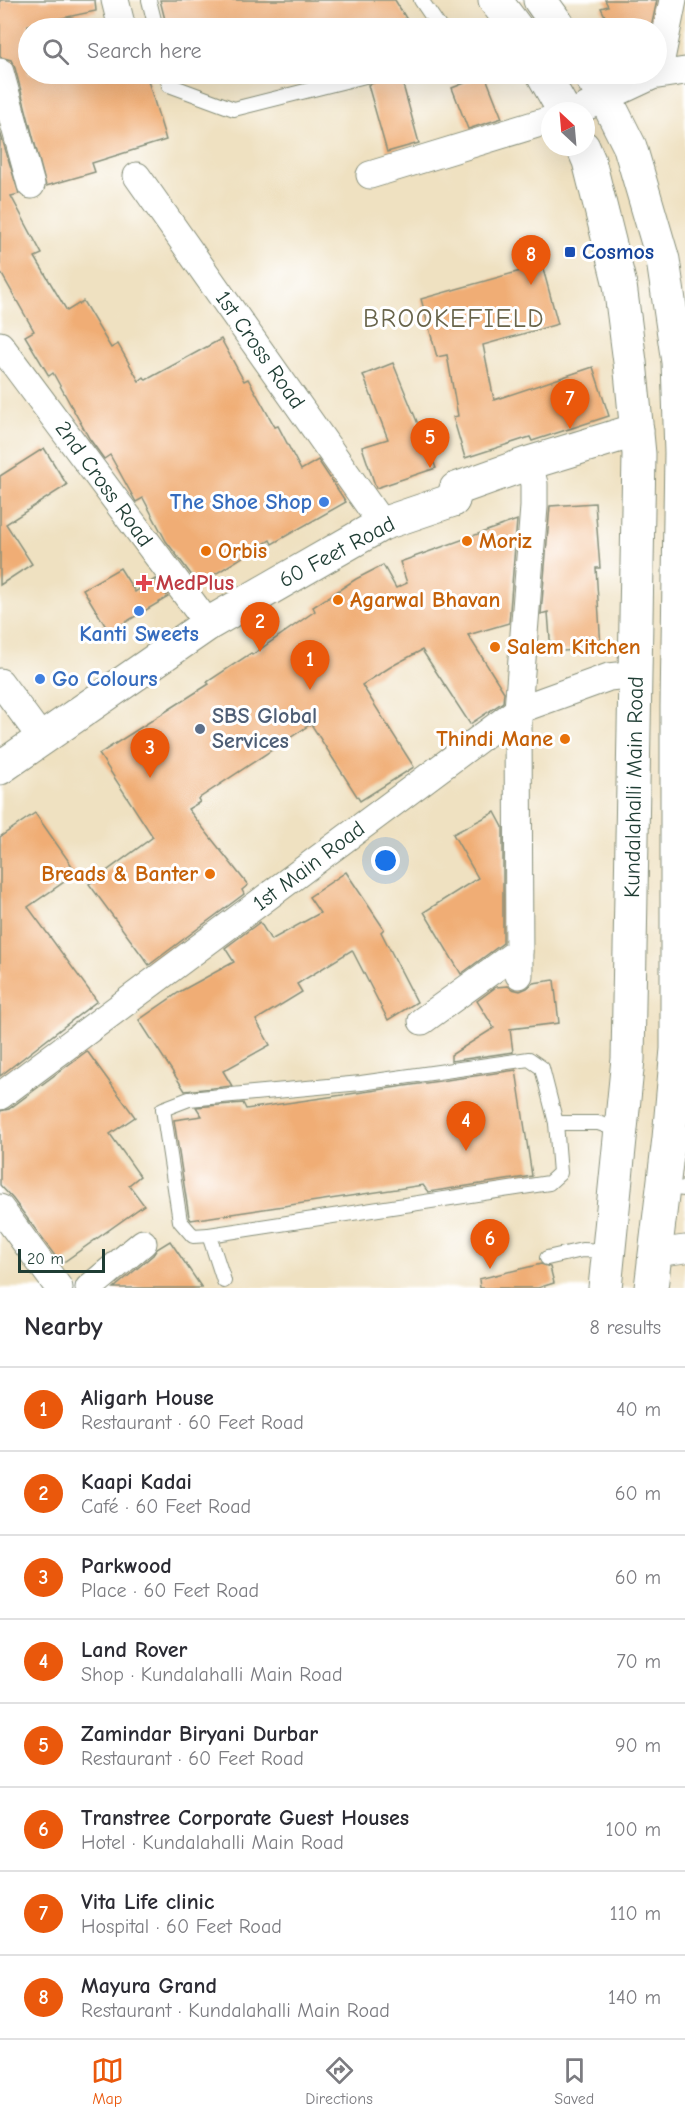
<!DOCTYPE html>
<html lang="en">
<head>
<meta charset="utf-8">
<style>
	:root { --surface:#fff; --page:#f2f2f3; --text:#2b2b33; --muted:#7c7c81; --line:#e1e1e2; --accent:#ea580c }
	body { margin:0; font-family:"Comic Neue",sans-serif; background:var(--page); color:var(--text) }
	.compass { position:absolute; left:541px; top:102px; width:54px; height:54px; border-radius:50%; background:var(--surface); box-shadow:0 6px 24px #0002; rotate:334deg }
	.scale { position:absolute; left:18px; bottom:15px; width:87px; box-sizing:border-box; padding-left:6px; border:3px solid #1f3d34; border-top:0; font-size:16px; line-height:21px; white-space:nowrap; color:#1f3d34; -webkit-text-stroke:4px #fff; paint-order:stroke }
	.you { position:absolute; left:386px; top:861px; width:21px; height:21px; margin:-15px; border:4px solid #fff; border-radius:50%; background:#1a73e8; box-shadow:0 0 0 9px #1a73e833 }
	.badge { display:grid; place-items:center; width:39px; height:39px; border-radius:50%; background:var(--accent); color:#fff; font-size:20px; font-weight:700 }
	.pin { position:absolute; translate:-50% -50px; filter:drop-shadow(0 2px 3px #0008) }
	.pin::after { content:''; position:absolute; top:32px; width:21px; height:18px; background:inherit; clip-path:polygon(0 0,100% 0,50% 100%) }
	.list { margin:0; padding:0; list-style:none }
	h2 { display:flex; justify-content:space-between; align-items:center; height:78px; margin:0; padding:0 24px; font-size:26px }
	h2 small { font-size:20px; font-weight:400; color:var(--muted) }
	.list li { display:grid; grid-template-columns:39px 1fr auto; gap:18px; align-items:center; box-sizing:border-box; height:84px; padding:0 24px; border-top:2px solid var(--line) }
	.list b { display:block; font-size:22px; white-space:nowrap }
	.list p { margin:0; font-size:20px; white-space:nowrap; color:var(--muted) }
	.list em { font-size:20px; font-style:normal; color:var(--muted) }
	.icon { flex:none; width:33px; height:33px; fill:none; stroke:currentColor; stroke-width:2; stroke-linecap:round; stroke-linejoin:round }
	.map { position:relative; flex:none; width:685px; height:1288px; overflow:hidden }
	.search { position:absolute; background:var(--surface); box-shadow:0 6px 24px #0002; left:18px; right:18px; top:18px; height:66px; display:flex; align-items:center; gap:15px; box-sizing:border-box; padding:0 21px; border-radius:33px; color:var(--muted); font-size:22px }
	.sheet { height:750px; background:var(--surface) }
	nav { display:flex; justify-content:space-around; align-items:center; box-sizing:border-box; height:84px; border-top:2px solid var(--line); background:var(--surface); font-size:16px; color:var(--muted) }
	nav a { display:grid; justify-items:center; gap:3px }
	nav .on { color:var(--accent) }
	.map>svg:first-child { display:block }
</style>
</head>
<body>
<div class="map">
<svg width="685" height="1288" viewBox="0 0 685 1288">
	<rect width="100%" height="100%" fill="#fff"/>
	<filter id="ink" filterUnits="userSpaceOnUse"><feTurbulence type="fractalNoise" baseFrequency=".0167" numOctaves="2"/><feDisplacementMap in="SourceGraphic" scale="12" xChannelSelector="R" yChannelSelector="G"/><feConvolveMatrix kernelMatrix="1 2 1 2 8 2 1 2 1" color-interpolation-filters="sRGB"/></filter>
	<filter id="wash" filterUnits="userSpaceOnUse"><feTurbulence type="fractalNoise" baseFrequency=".008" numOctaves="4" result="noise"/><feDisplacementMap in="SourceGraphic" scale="24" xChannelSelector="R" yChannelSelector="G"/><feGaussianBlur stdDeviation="1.35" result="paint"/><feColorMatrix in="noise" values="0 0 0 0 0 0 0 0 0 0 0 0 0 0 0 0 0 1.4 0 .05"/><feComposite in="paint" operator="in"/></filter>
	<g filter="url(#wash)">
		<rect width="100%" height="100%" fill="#efe1c1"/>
		<g id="blocks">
			<g fill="#f0ad74">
				<path d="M0,0H95L96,11L28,25V74H146L166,140L92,163L95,172L46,186L15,68L11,60L0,57Z"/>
				<path d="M160,0H395L412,28H167Z"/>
				<path d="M605,0H657L651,28H611L601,8L608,6Z"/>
				<path d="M382,74H400L419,143L387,152L368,85L379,81Z"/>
				<path d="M485,75L502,118L468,129L452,88Z"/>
				<path d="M0,132L19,194L11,196L42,254L35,257L67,311L83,301L111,348L118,344L139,381L144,377L146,380L221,339L244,381L248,379L275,427L278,426L301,470L318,460L346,502L272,544L270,540L201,583L199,580L196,581L166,541L143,498L136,502L110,455L104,459L89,438L53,373L49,376L25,336L34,331L0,271Z"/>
				<path d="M542,265L558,324L483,345L494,400L593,367L609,416L532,441L530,437L465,458L453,417L458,416L447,355L437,357L421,299Z"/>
				<path d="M393,363L436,468L376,488L362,447L388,439L363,375Z"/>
				<path d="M44,448L67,485L6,524L32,564L0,585V476Z"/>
				<path d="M595,503L600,568H596L601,648L551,652L548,612L541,614L550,506Z"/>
				<path d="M517,520L509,623L468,635L504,692L503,702L470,724L422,650L392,666L362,685L414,767L360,801L311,724L198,799L200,802L188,809L248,885L242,890L244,894L149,965L89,884L153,837L99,754L209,684L207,682L251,653L252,655L315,611L313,607L356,579L383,565L396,588L407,583L400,562Z"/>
				<path d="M120,568L135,592L155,579L168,597L109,632L83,589Z"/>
				<path d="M495,812L503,827V943L461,974L424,912L478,878L453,834Z"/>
				<path d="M35,813L77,873L28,907L97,1001L0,1076V837Z"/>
				<path d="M346,872L384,929L381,932L417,1002L388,1020L352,950L297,984L302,992L256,1020L270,1045L223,1071L232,1086L185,1091L139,1020L181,991L234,962L225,948L260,922L271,940L320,913L309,897Z"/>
				<path d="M554,980L559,1023L510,1029L513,1052L451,1061V1055L494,1028L477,1001L496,987L508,986L512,989L520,991L527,988L533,983Z"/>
				<path d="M87,1051L135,1117L110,1134L140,1176L129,1185L144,1205L61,1264L13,1199L0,1185V1111L9,1109Z"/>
				<path d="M516,1070L532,1176L428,1192L423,1185L191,1220L189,1217L174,1120L202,1116L196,1107L243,1103L246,1109Z"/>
				<path d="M170,1241L202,1288H114L153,1255L157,1249Z"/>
				<path d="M541,1264L550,1267L554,1283L538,1288H480L479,1279Z"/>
			</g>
		</g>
	</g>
	<g filter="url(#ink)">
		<use href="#blocks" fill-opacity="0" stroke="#878f7a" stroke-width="1.5"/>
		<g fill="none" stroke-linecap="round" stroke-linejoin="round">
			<defs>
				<g id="lane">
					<path d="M149,0L156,28"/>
					<path d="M421,0L440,28"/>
					<path d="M167,74L169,85L234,109L373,74"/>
					<path d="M663,1187L685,1189"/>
					<path d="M209,1235L193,1236L180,1221L163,1109L189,1099L361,1083L529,1059L542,1068L556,1123H598L621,1131"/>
					<path d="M547,1258L582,1250L609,1251"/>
					<path d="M224,1281L209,1235L549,1183L560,1173L556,1123"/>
				</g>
				<g id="street">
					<path d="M115,0L122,28"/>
					<path d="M0,72L31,185"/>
					<path d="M658,74L673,0"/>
					<path d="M577,111L652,76L685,71"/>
					<path d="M370,175L550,120"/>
					<path d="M137,176L382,524"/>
					<path d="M0,345L208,624"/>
					<path d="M0,682L42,739"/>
					<path d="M519,975L518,710L534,507V484L529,463"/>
					<path d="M422,1021L519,951"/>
					<path d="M0,1096L518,710L609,677L636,674"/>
					<path d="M0,1208L59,1288"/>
					<path d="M655,1253L685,1249"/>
					<path d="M89,1288L143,1243"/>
				</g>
				<g id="secondary">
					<path d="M453,500L456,489L529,463L637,430"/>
					<path d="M0,768L208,624L382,524L453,500"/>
				</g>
				<g id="primary">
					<path d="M495,0L516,28"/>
					<path d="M540,0L560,28"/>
					<path d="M543,74L564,111"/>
					<path d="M589,74L606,99L630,147L663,260L678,362L681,453L677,707V1049L669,1138L651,1288"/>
					<path d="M583,147L589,161L620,285L630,362L639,454L628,1059L605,1288"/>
				</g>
			</defs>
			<use href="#lane" stroke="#878f7a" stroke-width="16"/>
			<use href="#street" stroke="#878f7a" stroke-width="29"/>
			<use href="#secondary" stroke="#878f7a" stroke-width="35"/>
			<use href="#primary" stroke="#878f7a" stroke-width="35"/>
			<use href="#lane" stroke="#fff" stroke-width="14"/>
			<use href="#street" stroke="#fff" stroke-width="27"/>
			<use href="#secondary" stroke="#fff" stroke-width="33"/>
			<use href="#primary" stroke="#fff" stroke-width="33"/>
		</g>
	</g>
	<rect fill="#1a4fb4" stroke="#fff" stroke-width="2" x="564" y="246" width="12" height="12" rx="3"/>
	<g fill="#3f7fe0" stroke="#fff" stroke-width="2">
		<circle cx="324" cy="502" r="6"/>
		<circle cx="139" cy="611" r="6"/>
		<circle cx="40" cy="679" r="6"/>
	</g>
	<g fill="#e8710a" stroke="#fff" stroke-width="2">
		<circle cx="467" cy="541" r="6"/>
		<circle cx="206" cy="551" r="6"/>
		<circle cx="338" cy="600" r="6"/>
		<circle cx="495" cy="647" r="6"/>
		<circle cx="565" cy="739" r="6"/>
		<circle cx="210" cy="874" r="6"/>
	</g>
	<path fill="#e0444e" stroke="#fff" stroke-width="2" d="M141 574h6v6h6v6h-6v6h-6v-6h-6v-6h6z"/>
	<circle fill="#5c6f8a" stroke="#fff" stroke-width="2" cx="200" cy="729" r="6"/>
	<g text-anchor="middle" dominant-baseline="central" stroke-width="6" stroke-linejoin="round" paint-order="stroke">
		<g font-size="22" font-weight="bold" fill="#164399" stroke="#fff" text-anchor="start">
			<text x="582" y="252">Cosmos</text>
		</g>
		<g font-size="22" fill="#1f3d34" stroke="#fff">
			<text transform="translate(260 350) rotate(55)">1st Cross Road</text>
			<text transform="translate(104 484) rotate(54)">2nd Cross Road</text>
			<text transform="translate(337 552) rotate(-28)">60 Feet Road</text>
			<text transform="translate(634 787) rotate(-89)">Kundalahalli Main Road</text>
			<text transform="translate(309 866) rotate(-37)">1st Main Road</text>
		</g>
		<g font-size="22" font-weight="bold" fill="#366cbe" stroke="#fff" text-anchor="end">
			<text x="312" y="502">The Shoe Shop</text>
			<text x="139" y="634" text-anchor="middle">Kanti Sweets</text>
			<text x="52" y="679" text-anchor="start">Go Colours</text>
		</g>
		<g font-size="22" font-weight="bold" fill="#c56008" stroke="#fff" text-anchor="start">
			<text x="479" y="541">Moriz</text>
			<text x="218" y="551">Orbis</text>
			<text x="350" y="600">Agarwal Bhavan</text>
			<text x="507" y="647">Salem Kitchen</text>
			<text x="553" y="739" text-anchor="end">Thindi Mane</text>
			<text x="198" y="874" text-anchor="end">Breads &amp; Banter</text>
		</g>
		<g font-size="22" font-weight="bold" fill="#be3a42" stroke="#fff" text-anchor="start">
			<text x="156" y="583">MedPlus</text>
		</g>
		<g font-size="22" font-weight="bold" fill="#4e5e75" stroke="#fff" text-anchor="start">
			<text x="212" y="716">SBS Global<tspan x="212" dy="25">Services</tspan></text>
		</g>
		<g font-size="26" letter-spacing="1.5" fill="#68644a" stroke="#fff">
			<text x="454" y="319">BROOKEFIELD</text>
		</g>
	</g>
</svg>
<svg class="compass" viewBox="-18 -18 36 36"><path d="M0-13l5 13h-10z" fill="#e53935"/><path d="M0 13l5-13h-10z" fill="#7c7c81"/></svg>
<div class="scale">20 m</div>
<div class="you"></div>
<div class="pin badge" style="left:310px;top:690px">1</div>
<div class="pin badge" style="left:260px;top:652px">2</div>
<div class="pin badge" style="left:150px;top:778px">3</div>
<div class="pin badge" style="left:466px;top:1151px">4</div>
<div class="pin badge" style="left:430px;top:468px">5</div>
<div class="pin badge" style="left:490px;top:1269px">6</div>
<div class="pin badge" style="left:570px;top:429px">7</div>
<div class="pin badge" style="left:531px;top:285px">8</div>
<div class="search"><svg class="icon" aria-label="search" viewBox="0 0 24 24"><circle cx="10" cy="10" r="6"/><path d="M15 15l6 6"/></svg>Search here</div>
</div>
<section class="sheet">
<h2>Nearby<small>8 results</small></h2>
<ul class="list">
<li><span class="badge">1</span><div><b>Aligarh House</b><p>Restaurant · 60 Feet Road</p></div><em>40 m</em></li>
<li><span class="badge">2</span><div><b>Kaapi Kadai</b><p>Café · 60 Feet Road</p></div><em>60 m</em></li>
<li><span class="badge">3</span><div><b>Parkwood</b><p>Place · 60 Feet Road</p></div><em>60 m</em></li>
<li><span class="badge">4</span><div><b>Land Rover</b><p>Shop · Kundalahalli Main Road</p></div><em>70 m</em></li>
<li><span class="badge">5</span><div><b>Zamindar Biryani Durbar</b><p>Restaurant · 60 Feet Road</p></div><em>90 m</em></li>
<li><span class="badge">6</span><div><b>Transtree Corporate Guest Houses</b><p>Hotel · Kundalahalli Main Road</p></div><em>100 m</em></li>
<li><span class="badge">7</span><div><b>Vita Life clinic</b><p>Hospital · 60 Feet Road</p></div><em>110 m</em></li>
<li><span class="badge">8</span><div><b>Mayura Grand</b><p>Restaurant · Kundalahalli Main Road</p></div><em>140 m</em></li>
</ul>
</section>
<nav>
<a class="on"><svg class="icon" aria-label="map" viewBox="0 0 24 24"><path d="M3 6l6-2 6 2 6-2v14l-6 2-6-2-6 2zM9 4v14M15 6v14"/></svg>Map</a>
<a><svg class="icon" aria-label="directions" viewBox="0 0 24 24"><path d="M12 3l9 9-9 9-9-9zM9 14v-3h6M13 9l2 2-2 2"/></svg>Directions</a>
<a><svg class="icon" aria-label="saved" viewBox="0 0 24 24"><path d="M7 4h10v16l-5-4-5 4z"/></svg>Saved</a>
</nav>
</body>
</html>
